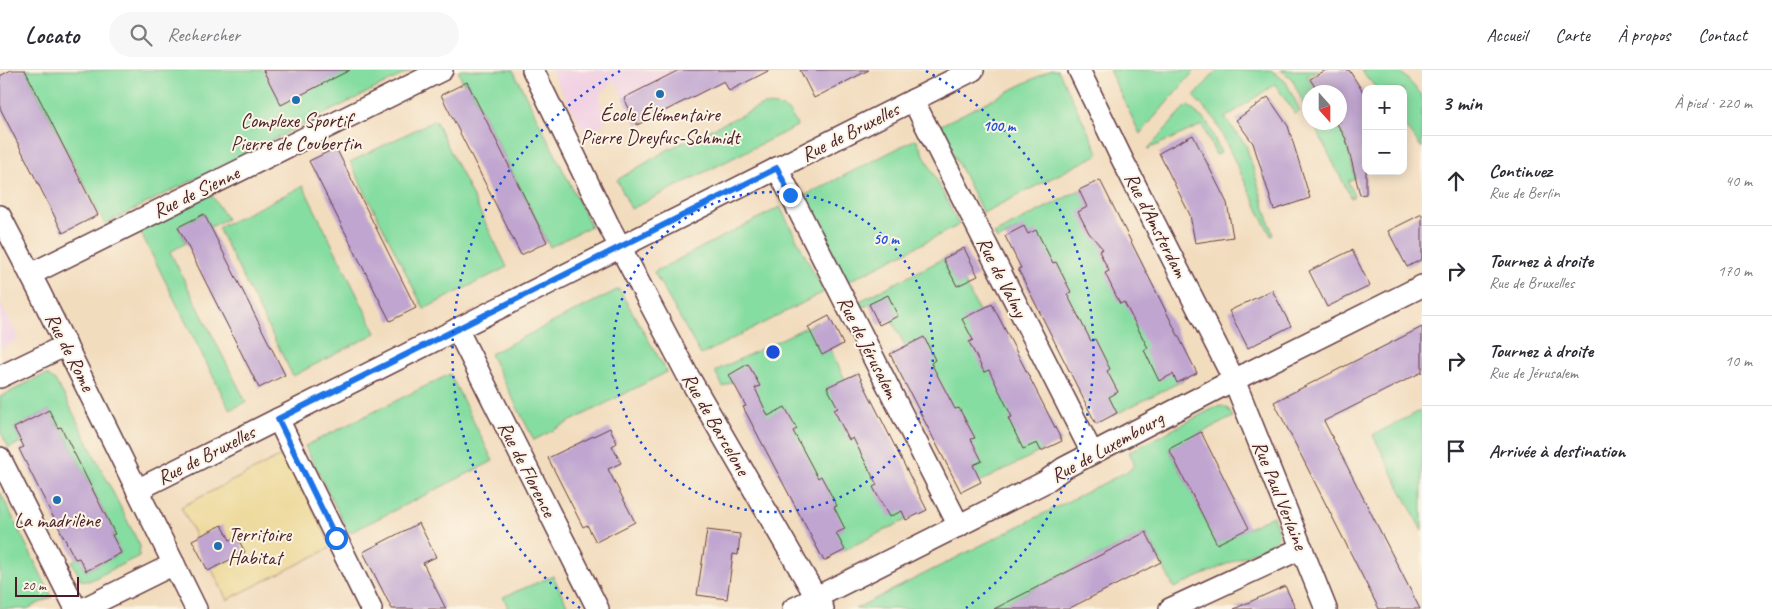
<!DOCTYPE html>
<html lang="fr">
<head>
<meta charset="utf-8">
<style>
	:root { --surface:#fff; --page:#f7f7f7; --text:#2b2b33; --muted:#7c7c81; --line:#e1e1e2 }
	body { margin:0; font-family:Caveat,sans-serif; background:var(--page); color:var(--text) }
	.controls { position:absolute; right:15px; top:15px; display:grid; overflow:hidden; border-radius:10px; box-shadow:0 2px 12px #0003 }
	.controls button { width:45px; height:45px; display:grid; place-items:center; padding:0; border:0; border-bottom:1px solid var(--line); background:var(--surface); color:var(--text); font:25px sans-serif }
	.compass { position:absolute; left:1302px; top:15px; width:45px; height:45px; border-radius:50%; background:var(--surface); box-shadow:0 2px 12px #0003; rotate:159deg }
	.scale { position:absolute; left:15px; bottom:12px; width:64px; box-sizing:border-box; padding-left:5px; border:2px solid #4a1f2b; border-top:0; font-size:14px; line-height:18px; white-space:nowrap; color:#4a1f2b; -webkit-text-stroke:4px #fcf5e5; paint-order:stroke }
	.stop { position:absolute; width:15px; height:15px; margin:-11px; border:4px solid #1a73e8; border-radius:50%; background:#fff }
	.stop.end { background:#1a73e8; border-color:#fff; box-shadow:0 1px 5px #0008 }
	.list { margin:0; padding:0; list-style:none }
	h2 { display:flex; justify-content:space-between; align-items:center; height:65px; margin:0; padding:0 20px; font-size:21px }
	h2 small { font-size:16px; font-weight:400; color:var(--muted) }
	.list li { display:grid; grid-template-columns:32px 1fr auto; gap:15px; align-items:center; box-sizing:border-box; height:90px; padding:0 20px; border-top:1px solid var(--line) }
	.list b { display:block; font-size:19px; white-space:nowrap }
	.list p { margin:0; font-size:16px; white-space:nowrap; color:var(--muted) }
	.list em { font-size:16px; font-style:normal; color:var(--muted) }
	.icon { flex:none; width:28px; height:28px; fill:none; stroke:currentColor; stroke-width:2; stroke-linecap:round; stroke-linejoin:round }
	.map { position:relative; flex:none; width:1422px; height:539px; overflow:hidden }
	header { display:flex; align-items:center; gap:30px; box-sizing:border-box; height:70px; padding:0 25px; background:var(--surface); border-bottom:1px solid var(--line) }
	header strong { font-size:24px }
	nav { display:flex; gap:28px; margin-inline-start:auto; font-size:18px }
	.search { width:350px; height:45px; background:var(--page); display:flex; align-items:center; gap:12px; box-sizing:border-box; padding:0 18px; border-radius:28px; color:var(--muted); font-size:19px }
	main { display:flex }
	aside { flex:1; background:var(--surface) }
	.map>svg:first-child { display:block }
</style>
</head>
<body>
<header>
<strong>Locato</strong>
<div class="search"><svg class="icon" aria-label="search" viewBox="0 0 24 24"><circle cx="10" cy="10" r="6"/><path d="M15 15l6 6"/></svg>Rechercher</div>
<nav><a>Accueil</a><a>Carte</a><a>À propos</a><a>Contact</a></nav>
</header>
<main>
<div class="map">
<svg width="1422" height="539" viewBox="0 0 1422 539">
	<rect width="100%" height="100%" fill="#fcf5e5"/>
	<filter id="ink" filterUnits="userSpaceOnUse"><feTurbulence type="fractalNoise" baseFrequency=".02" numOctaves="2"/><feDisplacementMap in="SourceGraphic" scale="10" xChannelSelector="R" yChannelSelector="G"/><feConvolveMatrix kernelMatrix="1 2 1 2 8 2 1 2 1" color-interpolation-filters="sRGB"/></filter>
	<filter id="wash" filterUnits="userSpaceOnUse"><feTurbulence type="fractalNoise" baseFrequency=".0096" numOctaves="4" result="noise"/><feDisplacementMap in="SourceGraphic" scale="20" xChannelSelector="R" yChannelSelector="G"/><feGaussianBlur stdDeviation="1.12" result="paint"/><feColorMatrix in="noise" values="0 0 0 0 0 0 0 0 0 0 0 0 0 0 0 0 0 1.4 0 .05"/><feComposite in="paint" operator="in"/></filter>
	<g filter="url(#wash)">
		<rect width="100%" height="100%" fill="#f2dcbe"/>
		<g fill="#f1d0e3">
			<path d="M551,0H770L729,21L724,11L637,55L614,10L600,25L605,54L584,63Z"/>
			<path d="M0,232L19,269L0,279Z"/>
		</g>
		<g fill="#86dda1" stroke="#687e66">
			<path d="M25,0H412L105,154Z"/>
			<path d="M458,0H513L591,156L550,177L467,12L463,13Z"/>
			<path d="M1051,0H1058L1099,84L983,143L939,56Z"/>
			<path d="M1109,0H1195L1140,64Z"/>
			<path d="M1217,0H1271L1286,12L1300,41L1295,44L1275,14L1225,48L1246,75L1273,165L1271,166L1214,48L1194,27Z"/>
			<path d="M1281,0H1319L1307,6L1317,22H1310L1309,45L1292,9Z"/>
			<path d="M1361,0H1399L1422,25V78L1403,54V19H1377Z"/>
			<path d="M763,35C783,36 789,37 797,56L631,139L617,110L669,79Z"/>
			<path d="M1187,35L1207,52L1221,83L1216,85L1202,55L1148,79Z"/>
			<path d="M435,50L507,197L424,239L350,92Z"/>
			<path d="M1313,53H1335L1346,69L1355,108L1348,111L1354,126L1351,128Z"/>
			<path d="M916,69L959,155L847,212L804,126Z"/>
			<path d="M303,116L376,263L293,306L218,158Z"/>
			<path d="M1086,117L1182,311L1112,346L1018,159L997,170L994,164Z"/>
			<path d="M207,125L213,127L227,149L210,157L204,144L178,157L186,173L170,182L246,332L230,340L139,159Z"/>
			<path d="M780,137L824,222L701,285L654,202Z"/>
			<path d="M951,185L1047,378L976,414L881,229L861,238L858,232Z"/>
			<path d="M619,219L667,302L534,370L490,284Z"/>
			<path d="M817,252L912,447L840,482L744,305L723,317L715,301Z"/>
			<path d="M450,304L493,391L349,463L305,376Z"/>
			<path d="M47,305L55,311L64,325L140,476L139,486L89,511L81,510L72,492L79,487L86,501L121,483L112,465L115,464L61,357L58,358L49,340L14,358L21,372L9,378L0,361V327L37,308Z"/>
			<path d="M1222,336L1228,339L1233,347L1169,379L1217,473L1273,446L1278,461V467L1273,473L1174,518L1146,462L994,539H855L1128,401L1133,397L1134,392L1129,382L1216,337Z"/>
			<path d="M1422,340V461L1373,365Z"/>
			<path d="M0,422L52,527L27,539H0Z"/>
			<path d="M553,506L569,539H505L508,537L503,527Z"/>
		</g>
		<path fill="#eeda9e" stroke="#9c7c64" d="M285,384L332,477L227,530L181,437Z"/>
		<g id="blocks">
			<g fill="#c0a5d0">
				<path d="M11,0H25L98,145L63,163L0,38V6Z"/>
				<path d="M263,0H350L281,35Z"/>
				<path d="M679,0H770L729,21L724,11L637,55L624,28Z"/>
				<path d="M800,0H869L814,28Z"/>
				<path d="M1326,0H1349L1366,27V124L1360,125L1346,69L1336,52H1340V22H1318L1310,9Z"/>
				<path d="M467,12L547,172L521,185L441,25Z"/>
				<path d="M1268,27L1288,56L1310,128L1274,140L1253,73L1236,50Z"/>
				<path d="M1193,65L1227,133L1233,167L1195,173L1190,145L1159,83Z"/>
				<path d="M336,78L416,238L390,251L309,91Z"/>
				<path d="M1100,110L1197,303L1177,313L1173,304L1159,311L1144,280L1148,278L1124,232L1120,234L1105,203L1109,201L1099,181L1103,179L1089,163L1078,142L1087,137L1079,120Z"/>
				<path d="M204,144L285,305L259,318L178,157Z"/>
				<path d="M1422,144V189L1407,197L1388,161Z"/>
				<path d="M1024,156L1028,164L1036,160L1053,193L1056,192L1071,222L1067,224L1091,271L1095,269L1110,299L1107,301L1118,322L1109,327L1117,343L1096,354L1018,199L1021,198L1005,166Z"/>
				<path d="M964,178L978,206L957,216L943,189Z"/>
				<path d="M1352,180L1370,216L1327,237L1309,201Z"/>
				<path d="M1272,220L1291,256L1248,278L1229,241Z"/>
				<path d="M888,225L898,246L879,255L869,234Z"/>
				<path d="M992,234L1062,371L1041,381L1037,373L1023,379L1008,348L1012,347L989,300L984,302L969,272L973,270L962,249Z"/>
				<path d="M829,246L843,274L822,285L808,257Z"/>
				<path d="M1422,257V302L1324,351L1420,539H1379L1274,332Z"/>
				<path d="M924,267L935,290L931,293L955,339L959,338L975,368L971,369L982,391L973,395L981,412L961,422L890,284Z"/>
				<path d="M748,294L760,316L755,318L768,346L785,337L797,359L793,361L818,408L821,406L837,436L834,437L845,459L836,463L845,480L824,491L743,337L746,336L729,305Z"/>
				<path d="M858,303L927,440L906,450L902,441L889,447L873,417L877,415L853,368L849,370L834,340L838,338L827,317Z"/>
				<path d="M49,340L58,358L61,357L115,464L112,465L121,483L86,501L79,488L75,489L42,425L19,379L24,377L14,358Z"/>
				<path d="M610,358L617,373L612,376L621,393L608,399L635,452L596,472L587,455L583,457L548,388Z"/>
				<path d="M1201,362L1249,458L1217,474L1169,379Z"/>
				<path d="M419,453L436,487L423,493L446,539H392L363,482Z"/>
				<path d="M222,455L230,470L237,467L245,482L208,501L192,470Z"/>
				<path d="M707,460L740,464L738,485L733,484L727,529L697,525Z"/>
				<path d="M1146,462L1161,492L1068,539H994Z"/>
				<path d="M1285,516L1296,539H1234Z"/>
			</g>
		</g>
	</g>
	<g filter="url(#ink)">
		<use href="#blocks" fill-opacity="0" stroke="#633b41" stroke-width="1"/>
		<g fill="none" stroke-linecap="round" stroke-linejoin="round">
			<defs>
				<g id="minor">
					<path d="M533,0L608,154L687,304L823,539"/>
					<path d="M1079,0L1121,87L1234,310L1326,539"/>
					<path d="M913,30L1092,383"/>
					<path d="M777,98L959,456"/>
					<path d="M0,146L39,221L196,539"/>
					<path d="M31,204L442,0"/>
					<path d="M457,259L598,539"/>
					<path d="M0,307L66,275"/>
					<path d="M278,349L371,539"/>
					<path d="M0,388L76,539"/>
					<path d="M137,420L973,0"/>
					<path d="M83,539L174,494"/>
					<path d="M793,539L1045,412L1064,398L1224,315L1422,216"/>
					<path d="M1170,539L1302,478"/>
				</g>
			</defs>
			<use href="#minor" stroke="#633b41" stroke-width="24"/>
			<use href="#minor" stroke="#fff" stroke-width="21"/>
		</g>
	</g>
	<g fill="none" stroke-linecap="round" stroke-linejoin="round" filter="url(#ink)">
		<path stroke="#1a73e8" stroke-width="6" d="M336,468L278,349L777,98L790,125"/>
	</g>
	<g fill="none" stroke="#1d4ed8" stroke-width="2.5" stroke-dasharray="2.5 5">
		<circle cx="773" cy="282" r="160"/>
		<path d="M580 538A320 320 0 0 1 620 1M926 1A320 320 0 0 1 966 538"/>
	</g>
	<g fill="#1f6fb2" stroke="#fcf5e5" stroke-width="2">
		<circle cx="660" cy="24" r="5"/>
		<circle cx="296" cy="30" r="5"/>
		<circle cx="57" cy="430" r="5"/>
		<circle cx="218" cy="476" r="5"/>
	</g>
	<g text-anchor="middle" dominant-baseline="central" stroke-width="4" stroke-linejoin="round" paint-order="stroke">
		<g font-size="20" fill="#4a1f2b" stroke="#fcf5e5">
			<text x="660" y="44">École Élémentaire<tspan x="660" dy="23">Pierre Dreyfus-Schmidt</tspan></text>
			<text x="296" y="50">Complexe Sportif<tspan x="296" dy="23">Pierre de Coubertin</tspan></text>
			<text x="57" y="450">La madrilène</text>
			<text x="228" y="464" text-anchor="start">Territoire<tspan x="228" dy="23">Habitat</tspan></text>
		</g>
		<g font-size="20" fill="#4a1f2b" stroke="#fcf5e5">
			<text transform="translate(850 62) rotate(-27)">Rue de Bruxelles</text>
			<text transform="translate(196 122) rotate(-26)">Rue de Sienne</text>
			<text transform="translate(1156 155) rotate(63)">Rue d'Amsterdam</text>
			<text transform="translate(1002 207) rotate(63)">Rue de Valmy</text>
			<text transform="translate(868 277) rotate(63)">Rue de Jérusalem</text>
			<text transform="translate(70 282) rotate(63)">Rue de Rome</text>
			<text transform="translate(716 354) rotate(60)">Rue de Barcelone</text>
			<text transform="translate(1107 377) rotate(-29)">Rue de Luxembourg</text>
			<text transform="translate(206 385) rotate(-27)">Rue de Bruxelles</text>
			<text transform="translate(527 399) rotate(63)">Rue de Florence</text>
			<text transform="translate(1280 425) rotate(68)">Rue Paul Verlaine</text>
		</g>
	</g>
	<circle cx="773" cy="282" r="8" fill="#1d4ed8" stroke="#fcf5e5" stroke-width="2.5"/>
	<g font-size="15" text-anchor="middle" font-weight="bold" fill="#1d4ed8" stroke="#fcf5e5" stroke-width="4" stroke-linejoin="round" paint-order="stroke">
		<text x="999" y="61">100 m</text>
		<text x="886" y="174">50 m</text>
	</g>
</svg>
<div class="controls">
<button>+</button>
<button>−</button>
</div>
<svg class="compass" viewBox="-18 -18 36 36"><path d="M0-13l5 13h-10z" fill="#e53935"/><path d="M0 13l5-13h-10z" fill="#7c7c81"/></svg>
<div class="scale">20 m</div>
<div class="stop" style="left:336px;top:468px"></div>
<div class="stop end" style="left:790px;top:125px"></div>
</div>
<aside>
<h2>3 min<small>À pied · 220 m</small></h2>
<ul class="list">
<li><svg class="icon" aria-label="ahead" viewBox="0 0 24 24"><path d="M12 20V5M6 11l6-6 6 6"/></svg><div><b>Continuez</b><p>Rue de Berlin</p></div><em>40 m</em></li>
<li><svg class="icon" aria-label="right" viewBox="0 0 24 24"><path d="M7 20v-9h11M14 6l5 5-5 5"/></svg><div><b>Tournez à droite</b><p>Rue de Bruxelles</p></div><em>170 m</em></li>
<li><svg class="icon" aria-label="right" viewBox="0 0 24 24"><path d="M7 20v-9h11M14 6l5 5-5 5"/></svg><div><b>Tournez à droite</b><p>Rue de Jérusalem</p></div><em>10 m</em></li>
<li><svg class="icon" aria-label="arrive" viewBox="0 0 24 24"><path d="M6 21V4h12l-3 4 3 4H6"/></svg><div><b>Arrivée à destination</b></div></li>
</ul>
</aside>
</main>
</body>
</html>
